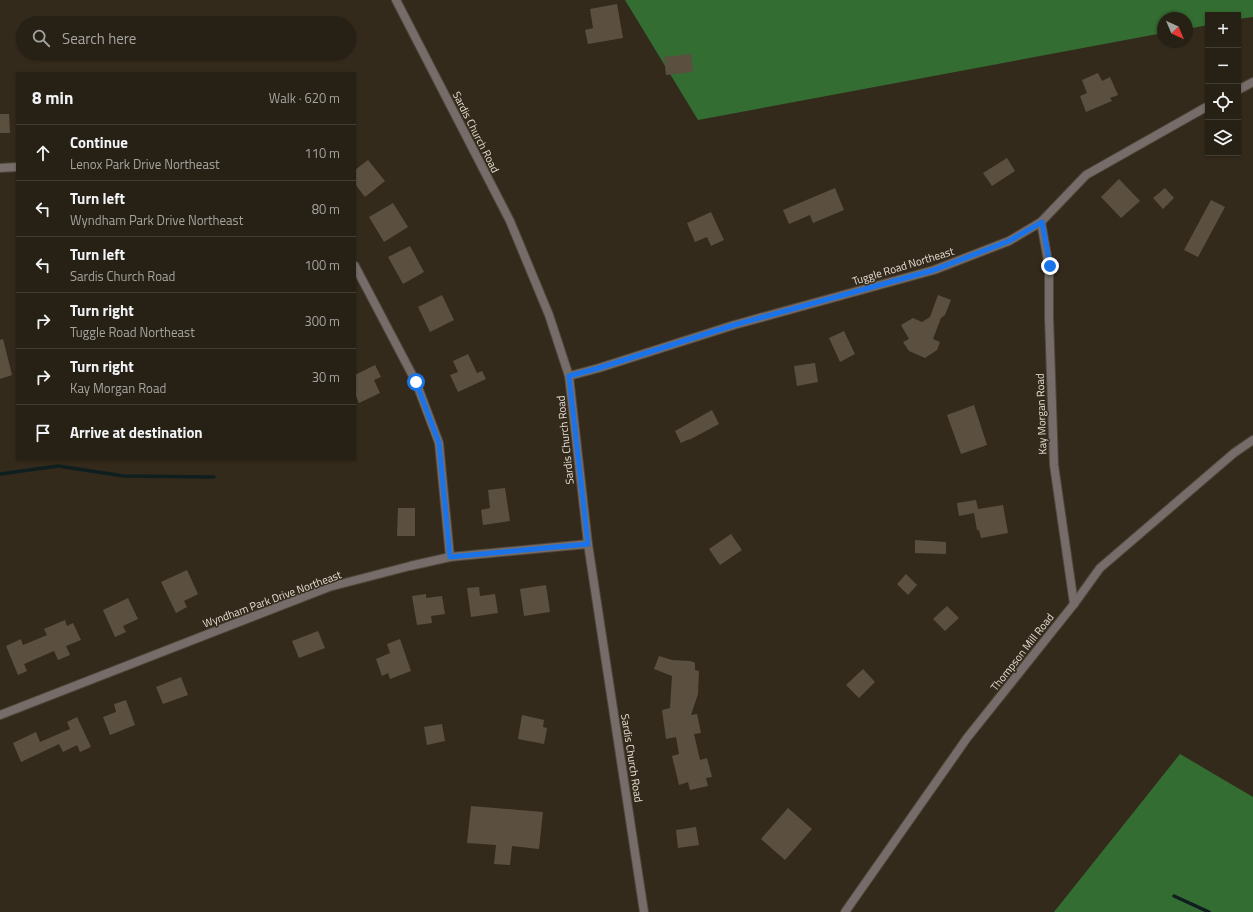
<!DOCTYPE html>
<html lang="en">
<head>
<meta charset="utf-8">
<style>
	:root { --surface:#272015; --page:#2f281e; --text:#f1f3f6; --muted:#a4a3a0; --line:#433e34 }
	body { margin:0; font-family:"Titillium Web",sans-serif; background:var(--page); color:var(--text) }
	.controls { position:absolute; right:12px; top:12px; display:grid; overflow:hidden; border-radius:0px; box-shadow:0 1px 3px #0004 }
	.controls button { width:36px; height:36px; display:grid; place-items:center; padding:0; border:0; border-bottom:1px solid var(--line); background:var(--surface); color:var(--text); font:20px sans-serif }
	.compass { position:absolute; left:1157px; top:12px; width:36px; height:36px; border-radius:50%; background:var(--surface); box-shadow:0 1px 3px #0004; rotate:136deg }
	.stop { position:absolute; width:12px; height:12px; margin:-9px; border:3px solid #1a73e8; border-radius:50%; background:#fff }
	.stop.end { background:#1a73e8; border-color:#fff; box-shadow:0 1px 4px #0008 }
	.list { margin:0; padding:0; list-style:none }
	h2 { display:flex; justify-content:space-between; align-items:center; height:52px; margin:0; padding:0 16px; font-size:17px }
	h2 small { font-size:13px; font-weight:400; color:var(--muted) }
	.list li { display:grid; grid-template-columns:26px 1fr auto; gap:12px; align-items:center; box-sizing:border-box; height:56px; padding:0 16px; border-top:1px solid var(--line) }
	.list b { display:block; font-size:15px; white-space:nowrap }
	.list p { margin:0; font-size:13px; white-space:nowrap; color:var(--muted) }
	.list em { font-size:13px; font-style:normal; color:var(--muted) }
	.icon { flex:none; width:22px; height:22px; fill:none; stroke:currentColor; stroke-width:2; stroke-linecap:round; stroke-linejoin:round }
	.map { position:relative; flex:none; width:1253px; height:912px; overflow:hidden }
	.search { position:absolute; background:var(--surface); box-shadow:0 1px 3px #0004; left:16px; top:16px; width:340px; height:44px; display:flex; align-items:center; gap:10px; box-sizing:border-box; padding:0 14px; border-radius:22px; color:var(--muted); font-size:15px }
	.panel { position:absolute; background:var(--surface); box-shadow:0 1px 3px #0004; left:16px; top:72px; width:340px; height:388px; border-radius:0px }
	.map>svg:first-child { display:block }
</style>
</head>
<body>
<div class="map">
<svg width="1253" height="912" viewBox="0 0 1253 912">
	<rect width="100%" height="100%" fill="#342a1c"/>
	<g fill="#336d31">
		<path d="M625,0H1253V17L1238,19V15H1208V25L1187,29V18H1163V33L698,120Z"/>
		<path d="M1180,754L1253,797V912H1054Z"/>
	</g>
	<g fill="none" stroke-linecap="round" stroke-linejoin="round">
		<g stroke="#0f1f20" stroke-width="3.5">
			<path d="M0,474L58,466L124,476L214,477"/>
			<path d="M1174,896L1209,912"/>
		</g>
	</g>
	<g fill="#5b5040">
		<path d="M617,4L623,38L588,44L585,30L593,28L590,9Z"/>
		<path d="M691,54L693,72L666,75L664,57Z"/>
		<path d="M1098,73L1102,81L1110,77L1118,95L1110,98L1112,101L1086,112L1080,96L1087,93L1082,80Z"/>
		<path d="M0,114H9L10,133H0Z"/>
		<path d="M1007,158L1015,171L992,186L983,173Z"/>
		<path d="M368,160L385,181L365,197L355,184V170Z"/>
		<path d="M1119,179L1140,201L1121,218L1101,197Z"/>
		<path d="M835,188L844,210L813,223L810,215L789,224L783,210Z"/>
		<path d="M1165,188L1174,198L1163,209L1153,198Z"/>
		<path d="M1211,200L1225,207L1198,257L1184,250Z"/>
		<path d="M393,203L408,227L384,242L369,217Z"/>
		<path d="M711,212L724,240L711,246L707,237L695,242L687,223Z"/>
		<path d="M410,246L424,272L403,284L388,257Z"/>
		<path d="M442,295L454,320L430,332L418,307Z"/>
		<path d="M938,295L951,300L945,315L941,318L933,339L940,342L937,350L925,358L909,351L903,342L909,339L901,325L913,318L922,322L930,317Z"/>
		<path d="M844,331L855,354L840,362L829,338Z"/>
		<path d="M3,339L12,375L0,379V340Z"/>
		<path d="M468,354L477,373L482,371L486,379L458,392L450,375L458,372L453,361Z"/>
		<path d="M815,363L818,382L797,386L794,366Z"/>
		<path d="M375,365L381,377L374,380L380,393L359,403L355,394V375Z"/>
		<path d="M974,405L987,445L961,454L947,415Z"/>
		<path d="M712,410L719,424L689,440V439L681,443L675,431Z"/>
		<path d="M505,488L510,521L483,525L481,510L490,508L488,490Z"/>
		<path d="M976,500L978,509L1003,505L1008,533L981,538L979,530H977L974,513L959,516L957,503Z"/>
		<path d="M398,508H415V536H397Z"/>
		<path d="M731,534L742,550L720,565L709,549Z"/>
		<path d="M915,540L946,542V554L915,553Z"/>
		<path d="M187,570L198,594L184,601L187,607L176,613L161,582Z"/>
		<path d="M906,574L917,585L908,595L897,584Z"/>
		<path d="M546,585L550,612L524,616L520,589Z"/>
		<path d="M479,587L480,596L495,594L498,613L471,617L467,588Z"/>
		<path d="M426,594V598L442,596L445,614L431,616L432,623L417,625L412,596Z"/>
		<path d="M128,598L138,619L123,626L126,632L115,637L103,610Z"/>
		<path d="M947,606L959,618L945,631L933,619Z"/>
		<path d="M65,620L67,626L73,623L81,640L66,646L70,655L58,660L54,651L24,664L27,671L18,675L6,646L21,639L23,645L47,635L44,629Z"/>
		<path d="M318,631L325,648L299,658L292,641Z"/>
		<path d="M400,639L411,671L390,679L388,673L382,676L376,659L390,653L387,644Z"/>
		<path d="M659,656L672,660L691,661L695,663V670L699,671L698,694L691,715L697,714L701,733L694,734L700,760L707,758L712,777L706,778L708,786L690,790L688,782L679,785L672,756L679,754L676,737L666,739L662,710L670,708L672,676L654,669Z"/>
		<path d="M863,669L875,682L859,698L846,685Z"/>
		<path d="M181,677L188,695L163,704L156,687Z"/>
		<path d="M126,700L135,725L110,735L103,717L116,712L114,704Z"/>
		<path d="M522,715L544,720L543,727L547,728L544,744L518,739Z"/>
		<path d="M77,717L91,747L80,752L77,745L63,752L59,744L21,762L13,743L36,732L40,742L70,729L67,722Z"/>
		<path d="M442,724L445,741L427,745L424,727Z"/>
		<path d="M471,806L543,812L539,849L512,846L510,865L494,864L496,845L467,843Z"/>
		<path d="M788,808L812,829L785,860L761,839Z"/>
		<path d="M696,827L699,845L678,848L676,830Z"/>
	</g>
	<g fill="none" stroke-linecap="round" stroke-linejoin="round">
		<defs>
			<g id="minor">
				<path d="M1238,90L1253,82"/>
				<path d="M0,168L17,167"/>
				<path d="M1041,222L1049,267V317L1054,465L1074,604"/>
				<path d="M355,266L416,382L439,443L450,557"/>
				<path d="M569,376L599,368L734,325L934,270L1009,241L1041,222L1086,175L1208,106"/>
				<path d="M0,715L329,587L410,566L450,557L588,544"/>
			</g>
			<g id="tertiary">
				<path d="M396,0L510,221L549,315L569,376L588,544L644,912"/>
				<path d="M845,912L967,738L1074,604L1100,568L1234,453L1253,440"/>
			</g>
		</defs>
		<use href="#minor" stroke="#50473a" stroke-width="10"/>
		<use href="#tertiary" stroke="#50473a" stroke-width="10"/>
		<use href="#minor" stroke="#766c69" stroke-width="8"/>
		<use href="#tertiary" stroke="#766c69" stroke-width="8"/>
	</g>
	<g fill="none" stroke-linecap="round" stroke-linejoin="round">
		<path stroke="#1a73e8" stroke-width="5" d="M416,382L439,443L450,557L588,544L569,376L599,368L734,325L934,270L1009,241L1042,222L1050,266"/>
	</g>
	<g text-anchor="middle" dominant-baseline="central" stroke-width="3" stroke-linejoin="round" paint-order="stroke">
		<g font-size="11" fill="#e6dfd6" stroke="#342a1c">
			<text transform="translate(476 132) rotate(63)">Sardis Church Road</text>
			<text transform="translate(903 266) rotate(-17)">Tuggle Road Northeast</text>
			<text transform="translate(1041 414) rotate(-92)">Kay Morgan Road</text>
			<text transform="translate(565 440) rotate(-96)">Sardis Church Road</text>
			<text transform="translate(272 599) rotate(-20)">Wyndham Park Drive Northeast</text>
			<text transform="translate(1022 652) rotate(-52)">Thompson Mill Road</text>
			<text transform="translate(632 758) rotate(81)">Sardis Church Road</text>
		</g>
	</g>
</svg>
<div class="controls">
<button>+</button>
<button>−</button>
<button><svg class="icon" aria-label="locate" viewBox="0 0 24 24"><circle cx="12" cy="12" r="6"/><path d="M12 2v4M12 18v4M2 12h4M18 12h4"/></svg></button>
<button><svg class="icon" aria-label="layers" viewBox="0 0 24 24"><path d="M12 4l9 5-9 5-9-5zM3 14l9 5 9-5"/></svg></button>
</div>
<svg class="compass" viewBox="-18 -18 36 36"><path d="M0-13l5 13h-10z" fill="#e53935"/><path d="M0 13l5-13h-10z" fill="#a4a3a0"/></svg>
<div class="stop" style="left:416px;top:382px"></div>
<div class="stop end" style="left:1050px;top:266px"></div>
<div class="search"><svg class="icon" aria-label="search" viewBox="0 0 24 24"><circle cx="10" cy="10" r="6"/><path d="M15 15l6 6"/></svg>Search here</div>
<section class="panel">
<h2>8 min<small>Walk · 620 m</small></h2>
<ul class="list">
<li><svg class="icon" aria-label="ahead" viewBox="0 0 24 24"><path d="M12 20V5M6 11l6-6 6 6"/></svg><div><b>Continue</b><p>Lenox Park Drive Northeast</p></div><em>110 m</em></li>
<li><svg class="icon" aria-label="left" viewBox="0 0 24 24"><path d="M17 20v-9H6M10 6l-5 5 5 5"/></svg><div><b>Turn left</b><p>Wyndham Park Drive Northeast</p></div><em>80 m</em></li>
<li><svg class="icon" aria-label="left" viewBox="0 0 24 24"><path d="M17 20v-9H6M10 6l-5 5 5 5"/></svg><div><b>Turn left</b><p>Sardis Church Road</p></div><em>100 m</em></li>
<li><svg class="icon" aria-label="right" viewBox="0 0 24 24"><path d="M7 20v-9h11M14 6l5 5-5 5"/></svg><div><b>Turn right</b><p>Tuggle Road Northeast</p></div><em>300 m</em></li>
<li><svg class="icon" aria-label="right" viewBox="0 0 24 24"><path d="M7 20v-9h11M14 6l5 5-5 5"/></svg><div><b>Turn right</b><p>Kay Morgan Road</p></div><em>30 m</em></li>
<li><svg class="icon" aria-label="arrive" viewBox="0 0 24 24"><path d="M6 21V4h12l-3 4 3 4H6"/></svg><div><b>Arrive at destination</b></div></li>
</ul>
</section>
</div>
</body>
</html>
